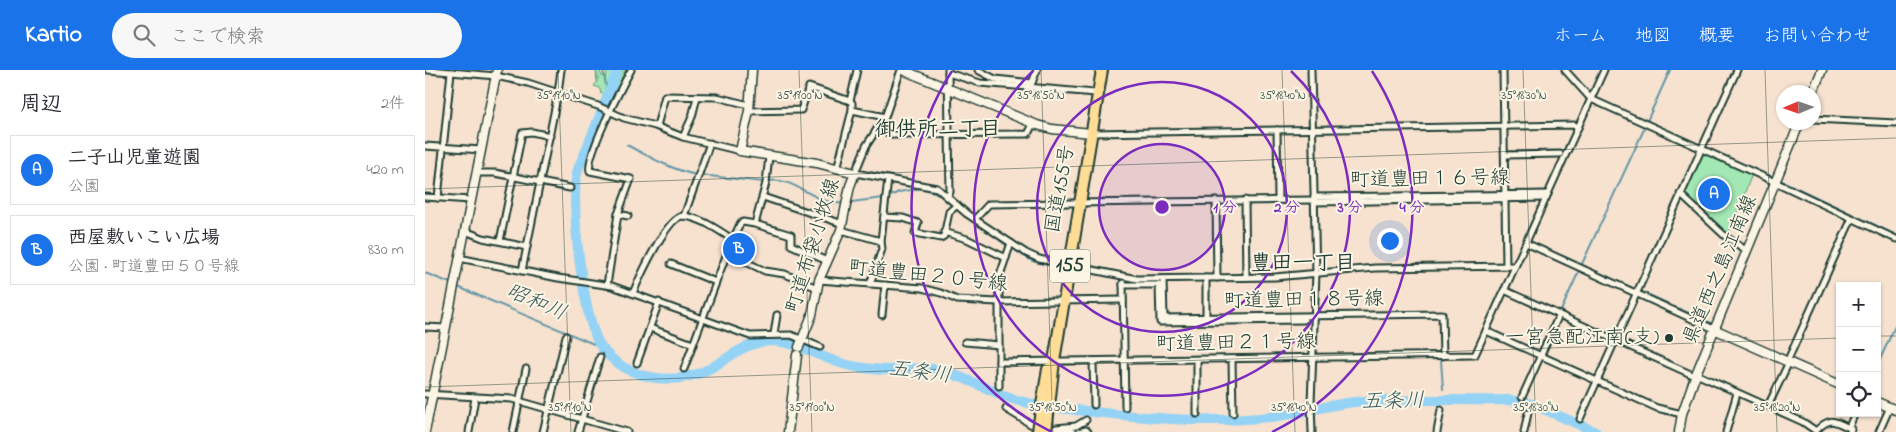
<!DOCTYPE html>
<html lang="ja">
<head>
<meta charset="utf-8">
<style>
	:root { --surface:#fff; --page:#f7f7f7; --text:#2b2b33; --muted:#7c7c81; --line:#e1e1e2; --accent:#1a73e8 }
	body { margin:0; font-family:"Indie Flower","Klee One",sans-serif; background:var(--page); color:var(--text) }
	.controls { position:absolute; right:15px; bottom:15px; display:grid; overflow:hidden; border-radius:0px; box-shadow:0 1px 4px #0004 }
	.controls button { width:45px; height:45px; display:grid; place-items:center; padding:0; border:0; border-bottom:1px solid var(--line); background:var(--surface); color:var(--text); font:25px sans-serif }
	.compass { position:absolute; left:1351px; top:15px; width:45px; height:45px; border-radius:50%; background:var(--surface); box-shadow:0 1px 4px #0004; rotate:268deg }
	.you { position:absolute; left:964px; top:170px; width:18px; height:18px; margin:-12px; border:4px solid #fff; border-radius:50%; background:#1a73e8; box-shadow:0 0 0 8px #1a73e833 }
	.badge { display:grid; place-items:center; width:32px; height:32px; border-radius:50%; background:var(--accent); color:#fff; font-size:16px; font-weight:700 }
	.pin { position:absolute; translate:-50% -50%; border:2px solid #fff; box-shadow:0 1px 5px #0006 }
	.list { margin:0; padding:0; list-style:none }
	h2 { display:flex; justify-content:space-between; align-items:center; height:65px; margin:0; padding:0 20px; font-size:21px }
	h2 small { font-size:16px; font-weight:400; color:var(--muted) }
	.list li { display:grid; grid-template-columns:32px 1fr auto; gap:15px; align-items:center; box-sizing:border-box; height:70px; margin:0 10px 10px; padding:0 10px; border:1px solid var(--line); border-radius:0px }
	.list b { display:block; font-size:19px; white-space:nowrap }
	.list p { margin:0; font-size:16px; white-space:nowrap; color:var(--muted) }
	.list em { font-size:16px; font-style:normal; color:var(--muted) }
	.icon { flex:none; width:28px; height:28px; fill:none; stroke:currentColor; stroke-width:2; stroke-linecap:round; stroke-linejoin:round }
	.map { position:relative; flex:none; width:1471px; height:362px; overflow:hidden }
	header { display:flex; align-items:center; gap:30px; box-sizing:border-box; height:70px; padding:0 25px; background:var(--accent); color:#fff }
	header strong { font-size:24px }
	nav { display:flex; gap:28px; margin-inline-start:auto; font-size:18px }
	.search { width:350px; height:45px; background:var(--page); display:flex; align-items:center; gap:12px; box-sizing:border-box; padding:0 18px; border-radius:28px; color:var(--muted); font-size:19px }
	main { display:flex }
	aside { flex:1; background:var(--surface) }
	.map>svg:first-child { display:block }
</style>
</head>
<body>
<header>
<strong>Kartio</strong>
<div class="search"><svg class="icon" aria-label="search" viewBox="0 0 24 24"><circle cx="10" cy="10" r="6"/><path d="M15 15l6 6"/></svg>ここで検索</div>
<nav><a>ホーム</a><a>地図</a><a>概要</a><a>お問い合わせ</a></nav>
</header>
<main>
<aside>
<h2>周辺<small>2件</small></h2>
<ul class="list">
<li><span class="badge">A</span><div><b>二子山児童遊園</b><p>公園</p></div><em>420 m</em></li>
<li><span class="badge">B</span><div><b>西屋敷いこい広場</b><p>公園 · 町道豊田５０号線</p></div><em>830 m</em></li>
</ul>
</aside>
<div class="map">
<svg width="1471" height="362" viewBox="0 0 1471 362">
	<defs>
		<pattern id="forest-firs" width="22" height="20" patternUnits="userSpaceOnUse" patternTransform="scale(1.25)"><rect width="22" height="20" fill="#a2e7b4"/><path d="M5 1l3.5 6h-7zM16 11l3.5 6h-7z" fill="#8bc79b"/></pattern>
	</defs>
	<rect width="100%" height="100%" fill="#f7e2cf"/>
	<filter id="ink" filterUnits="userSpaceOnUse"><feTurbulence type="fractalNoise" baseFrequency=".02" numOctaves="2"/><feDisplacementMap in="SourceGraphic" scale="10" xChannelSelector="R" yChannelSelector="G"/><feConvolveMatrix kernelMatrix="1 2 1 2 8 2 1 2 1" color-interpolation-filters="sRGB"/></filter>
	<g filter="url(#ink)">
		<path fill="url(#forest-firs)" stroke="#609274" d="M171,0H174L177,6L180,8L183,0H189L187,12L194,0H203L184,39L179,36L182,32V26L186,21L187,14H185V19L180,25L175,23L176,22L174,18L169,16L172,12Z"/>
		<path fill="#a2e7b4" stroke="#609274" d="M1279,82L1327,104L1303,166L1259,125L1277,83Z"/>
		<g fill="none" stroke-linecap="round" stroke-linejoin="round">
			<g stroke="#6597a8" stroke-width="2">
				<path d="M178,0L183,26"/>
				<path d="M1245,0L1222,51L1273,74"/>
				<path d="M202,75C225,87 245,99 271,105"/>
				<path d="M1280,77L1347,107"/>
				<path d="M275,105L339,112"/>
				<path d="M1355,110L1471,165"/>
				<path d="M344,111C370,106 390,136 418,133"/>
				<path d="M463,127L474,122L497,118L512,123L527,136"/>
				<path d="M426,132L459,128"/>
				<path d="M530,138L581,175"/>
				<path d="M1104,171L1153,193"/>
				<path d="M588,179L607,191L634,198"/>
				<path d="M1157,194L1220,57"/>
				<path d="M1160,196L1162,198"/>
				<path d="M1165,199L1184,207"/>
				<path d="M0,203L25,213"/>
				<path d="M1187,209L1210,219"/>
				<path d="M33,217L176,277"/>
				<path d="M1215,221L1244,234"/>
				<path d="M1249,237L1264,243"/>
				<path d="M1135,243L1154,201"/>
				<path d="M1269,245L1286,253"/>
				<path d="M1362,286L1366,277"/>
				<path d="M1016,290L1018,319"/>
				<path d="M1452,296L1471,254"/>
				<path d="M1017,331L1018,328"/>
			</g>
			<path stroke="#94d3f5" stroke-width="10" d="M192,0C184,25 173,50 163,75C160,84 154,94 152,103C145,134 158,254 177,278C202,310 249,317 284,299C305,288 320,272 345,271C375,271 398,291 427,296C438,298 452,300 464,300C482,299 501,296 519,301C541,308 561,319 582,327C606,336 634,338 660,341C722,348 783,354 845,347C874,344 901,335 930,332C981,328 1033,331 1084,330L1107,334L1171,362"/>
			<defs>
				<g id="street">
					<path d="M3,0L71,6L103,13L173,36L199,48L230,56L258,67L315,81"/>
					<path d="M476,0L460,47L441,76L430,103L512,118L542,144L601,183L614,189L712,209L850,207L950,198L1090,196"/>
					<path d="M553,0L570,9L607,13L612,0"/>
					<path d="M886,0L891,203L886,333L887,362"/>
					<path d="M1078,0L1081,196"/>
					<path d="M1140,0L1166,29L1350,112L1471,169"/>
					<path d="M523,3L555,13L670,23"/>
					<path d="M427,40L460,47"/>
					<path d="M324,41L376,40L384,17L425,31"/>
					<path d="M1388,49L1471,53"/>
					<path d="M232,56L240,26L292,27L324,35"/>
					<path d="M452,59L470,65L603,64L608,54"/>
					<path d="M852,60L853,130"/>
					<path d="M667,63L1149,55L1153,57"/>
					<path d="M258,67L267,47L272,27"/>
					<path d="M0,76L56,80"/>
					<path d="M1080,85L1135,84"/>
					<path d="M344,86L341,113L330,154L366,165V175L402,191"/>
					<path d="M412,99L427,40V33L425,31L432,0"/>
					<path d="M51,103H70L145,118"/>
					<path d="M1255,124L1301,167L1321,180"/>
					<path d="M523,126L525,122L523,0"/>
					<path d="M0,127L46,130"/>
					<path d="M338,127L418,154"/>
					<path d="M889,127L1123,124"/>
					<path d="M13,128L26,2"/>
					<path d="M820,130L821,207"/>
					<path d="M791,131L792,208"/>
					<path d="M889,132L1121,128"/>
					<path d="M193,144L203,146"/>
					<path d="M259,146L285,73"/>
					<path d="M459,147L478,148L493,153L490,163L516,168L519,166L524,142L532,135"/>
					<path d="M550,149L564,134L889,130"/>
					<path d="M330,154L318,152L315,154L302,183L340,201L360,204L392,218"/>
					<path d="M416,160L456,171L463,109"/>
					<path d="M40,161L58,168L102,177"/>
					<path d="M519,162L542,169L581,188"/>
					<path d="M75,171L97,63L107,62L125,66"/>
					<path d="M1101,173L1289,259"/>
					<path d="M34,188L133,208L187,216L325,266L366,265L395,277"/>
					<path d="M246,194L291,212"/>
					<path d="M97,201L133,23L136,0"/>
					<path d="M781,208V248"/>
					<path d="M738,209L739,248L1017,244L1018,286"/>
					<path d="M394,210L497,218L516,223L532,230L573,232L698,230"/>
					<path d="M698,213L700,337"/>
					<path d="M445,214L457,179L456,171"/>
					<path d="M182,215L193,144L206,109L165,101C160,87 197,16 206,0"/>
					<path d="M698,215H734L735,252L879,250"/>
					<path d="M1079,220L1270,306"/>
					<path d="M208,223C214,209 242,146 258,146C275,147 293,160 307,169"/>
					<path d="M457,245L460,215"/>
					<path d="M0,257L21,258"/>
					<path d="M225,258L268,274"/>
					<path d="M1061,261L1232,338L1257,344"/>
					<path d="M349,264L352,245"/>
					<path d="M540,272L574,275"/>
					<path d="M807,289L808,343"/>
					<path d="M772,290V344"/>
					<path d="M668,291L669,335"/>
					<path d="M574,292L1050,285L1179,0"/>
					<path d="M1362,292L1427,148"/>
					<path d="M212,293L234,232"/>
					<path d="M259,299L302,183"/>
					<path d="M1271,304L1378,352L1391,361C1405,346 1409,351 1426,359L1425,362"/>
					<path d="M574,316V208L586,173"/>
					<path d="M0,324L87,329L202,362"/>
					<path d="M1097,327L1134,245"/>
					<path d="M1343,336L1364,292"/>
					<path d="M581,339L607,355L649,362"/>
					<path d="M1155,349L1312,0"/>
					<path d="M1424,357L1430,343"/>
					<path d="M631,358L651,356L661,350"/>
					<path d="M44,362L50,328"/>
					<path d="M88,362L101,299"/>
					<path d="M118,362L141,266"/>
					<path d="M153,362L175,287"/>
					<path d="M653,362L661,360L663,362"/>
					<path d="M1012,362L1016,340"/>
					<path d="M1099,362L1103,343"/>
					<path d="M1301,362L1312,323"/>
					<path d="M1454,362L1465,337"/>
				</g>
				<g id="secondary">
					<path d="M327,0L324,41L315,81L392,93L430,103L425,116L416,160L394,210L387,245L374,277"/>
					<path d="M478,0L612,55L627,59L666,63"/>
					<path d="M1388,22L1397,0"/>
					<path d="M1289,259L1415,315"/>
					<path d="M1452,332L1471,340"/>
					<path d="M0,362L72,0"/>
					<path d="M363,362L372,285"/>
					<path d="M1254,362L1257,344L1271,304L1375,52"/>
				</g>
				<g id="highway">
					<path d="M614,353L623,299"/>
					<path d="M622,354L629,291L677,0"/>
				</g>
			</defs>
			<use href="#street" stroke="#1f3d34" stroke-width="9"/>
			<use href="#secondary" stroke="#1f3d34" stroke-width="11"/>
			<use href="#highway" stroke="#1f3d34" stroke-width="14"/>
			<use href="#street" stroke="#fcf5e5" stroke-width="5"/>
			<use href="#secondary" stroke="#fcf5e5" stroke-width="8"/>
			<use href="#highway" stroke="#ffdd96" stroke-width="10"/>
			<defs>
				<g id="highway-bridge">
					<path d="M613,362L614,353"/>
					<path d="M620,362L622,354"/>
				</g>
			</defs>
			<use href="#highway-bridge" stroke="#1f3d34" stroke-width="14" stroke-linecap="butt"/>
			<use href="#highway-bridge" stroke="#ffdd96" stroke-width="10"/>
		</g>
	</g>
	<path fill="none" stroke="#1f3d34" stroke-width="1" stroke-opacity="0.45" d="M133,0L146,362M374,0L387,362M616,0L628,362M857,0L870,362M1098,0L1111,362M1340,0L1352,362M0,119L1471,68M1452,266H1471M0,317L1415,268"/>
	<circle cx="737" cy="137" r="63" fill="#7b2cbf" fill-opacity=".12"/>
	<g fill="none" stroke="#7b2cbf" stroke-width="2.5">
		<circle cx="737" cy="137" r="63"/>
		<circle cx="737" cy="137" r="125"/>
		<path d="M866 1A188 188 0 1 1 608 1"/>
		<path d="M627 362A250 250 0 0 1 527 1M947 1A250 250 0 0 1 847 362"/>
	</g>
	<circle fill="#1f3d34" stroke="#fcf5e5" stroke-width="2" cx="1244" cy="268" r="5"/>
	<g text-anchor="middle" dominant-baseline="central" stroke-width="4" stroke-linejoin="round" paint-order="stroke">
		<rect fill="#fcf5e5" stroke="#617469" stroke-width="1" x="625" y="179.5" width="40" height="33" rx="4"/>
		<g font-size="19" font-weight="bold" fill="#1f3d34">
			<text x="645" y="196">155</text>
		</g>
		<g font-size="20" fill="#1f3d34" stroke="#fcf5e5">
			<text transform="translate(1005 110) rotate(-1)">町道豊田１６号線</text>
			<text transform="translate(636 119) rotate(-80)">国道155号</text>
			<text transform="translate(389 176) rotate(-73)">町道布袋小牧線</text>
			<text transform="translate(1296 200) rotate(-67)">県道西之島江南線</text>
			<text transform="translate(503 207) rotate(6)">町道豊田２０号線</text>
			<text transform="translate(879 231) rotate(-1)">町道豊田１８号線</text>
			<text transform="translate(811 274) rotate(-1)">町道豊田２１号線</text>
		</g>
		<g font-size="20" fill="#1f3d34" stroke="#fcf5e5" text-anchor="end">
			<text x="1234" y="268">一宮急配江南(支)</text>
		</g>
		<g font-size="21" font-weight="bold" fill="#1f3d34" stroke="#fcf5e5">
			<text x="513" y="60">御供所二丁目</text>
			<text x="878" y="194">豊田一丁目</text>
		</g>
		<g font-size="21" font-style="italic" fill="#365b5b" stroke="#fcf5e5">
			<text transform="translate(111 233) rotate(23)">昭和川</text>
			<text transform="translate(495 303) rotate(7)">五条川</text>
			<text transform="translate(968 332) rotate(-1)">五条川</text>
		</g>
	</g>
	<g font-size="12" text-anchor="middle" fill="#1f3d34" stroke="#fcf5e5" stroke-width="4" stroke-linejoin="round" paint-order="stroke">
		<text x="134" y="29">35°19'10"N</text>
		<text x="375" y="29">35°19'00"N</text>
		<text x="616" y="29">35°18'50"N</text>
		<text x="858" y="29">35°18'40"N</text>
		<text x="1099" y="29">35°18'30"N</text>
		<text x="145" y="341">35°19'10"N</text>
		<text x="387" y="341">35°19'00"N</text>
		<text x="628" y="341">35°18'50"N</text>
		<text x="869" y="341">35°18'40"N</text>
		<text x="1111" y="341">35°18'30"N</text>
		<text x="1352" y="341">35°18'20"N</text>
	</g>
	<circle cx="737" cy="137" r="8" fill="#7b2cbf" stroke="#fcf5e5" stroke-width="2.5"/>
	<g font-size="15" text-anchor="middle" font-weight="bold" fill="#7b2cbf" stroke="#fcf5e5" stroke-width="4" stroke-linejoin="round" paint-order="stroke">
		<text x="800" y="142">1 分</text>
		<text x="862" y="142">2 分</text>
		<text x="925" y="142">3 分</text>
		<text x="987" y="142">4 分</text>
	</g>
</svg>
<div class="controls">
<button>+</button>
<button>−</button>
<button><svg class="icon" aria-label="locate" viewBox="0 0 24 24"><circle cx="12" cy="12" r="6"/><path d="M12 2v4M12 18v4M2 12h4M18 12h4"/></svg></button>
</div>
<svg class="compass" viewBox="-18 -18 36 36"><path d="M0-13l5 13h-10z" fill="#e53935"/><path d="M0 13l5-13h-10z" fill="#7c7c81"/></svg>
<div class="you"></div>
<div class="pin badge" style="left:1289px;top:124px">A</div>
<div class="pin badge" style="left:314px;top:179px">B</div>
</div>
</main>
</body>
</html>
